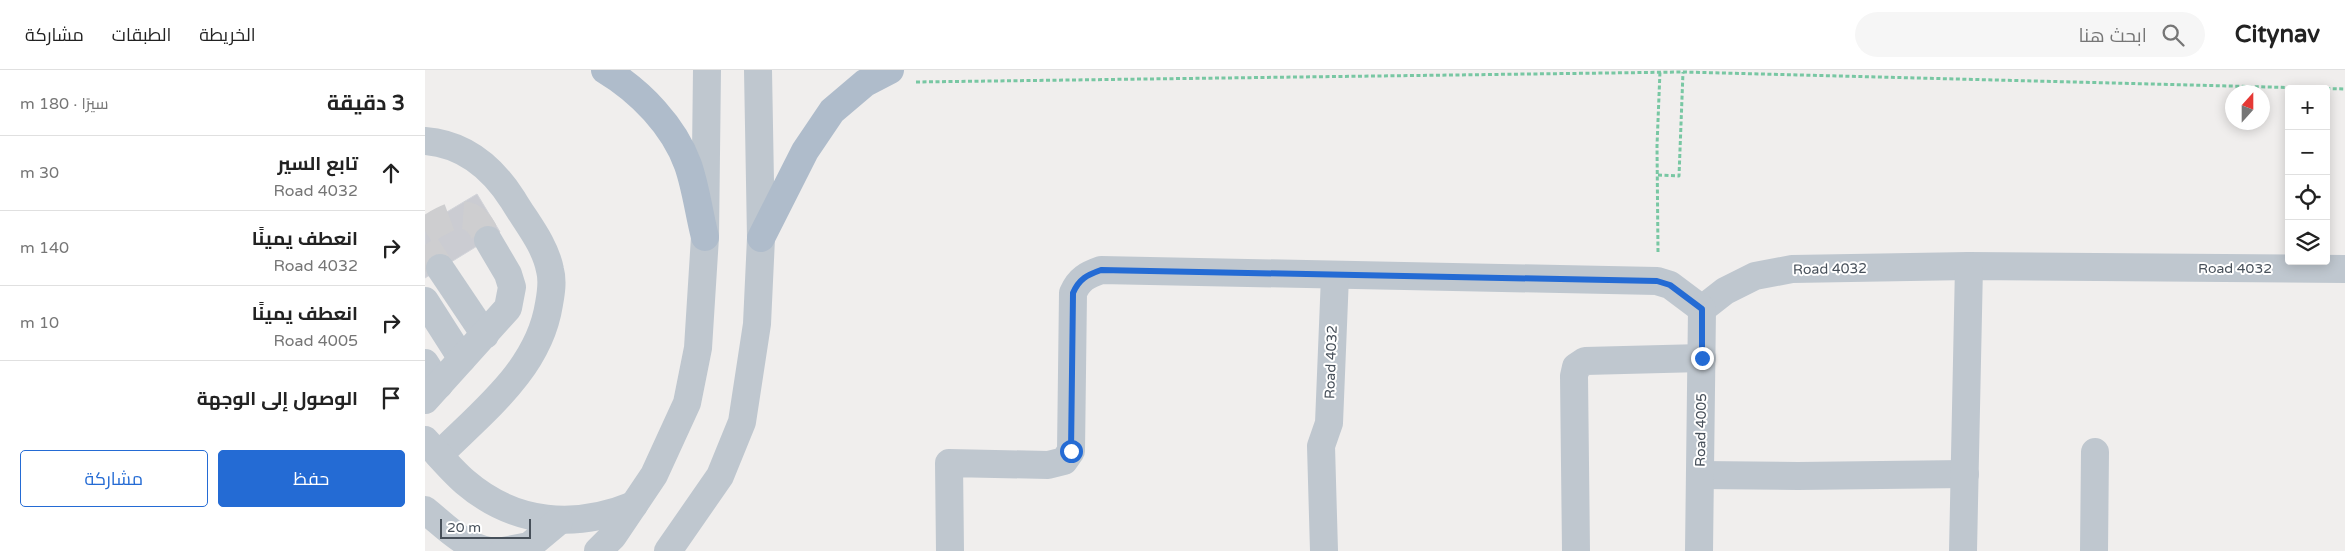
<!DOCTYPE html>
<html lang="ar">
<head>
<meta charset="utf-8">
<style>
	:root { --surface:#fff; --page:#f6f6f6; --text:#222; --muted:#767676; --line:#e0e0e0; --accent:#246bd4 }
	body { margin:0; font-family:"Varela Round",Cairo,sans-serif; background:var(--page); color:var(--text); direction:rtl }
	.controls { position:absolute; right:15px; top:15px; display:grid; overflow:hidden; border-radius:5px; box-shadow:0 2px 12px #0003 }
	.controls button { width:45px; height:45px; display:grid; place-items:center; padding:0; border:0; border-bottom:1px solid var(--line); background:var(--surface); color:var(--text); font:25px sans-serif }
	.compass { position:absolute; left:1800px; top:15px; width:45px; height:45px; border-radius:50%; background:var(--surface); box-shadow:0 2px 12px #0003; rotate:21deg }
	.scale { position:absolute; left:15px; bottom:12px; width:91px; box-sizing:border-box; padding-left:5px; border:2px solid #47505a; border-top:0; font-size:14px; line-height:18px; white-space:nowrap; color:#47505a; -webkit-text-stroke:4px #fff; paint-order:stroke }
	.stop { position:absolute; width:15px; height:15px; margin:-11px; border:4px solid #246bd4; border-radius:50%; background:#fff }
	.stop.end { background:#246bd4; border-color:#fff; box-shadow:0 1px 5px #0008 }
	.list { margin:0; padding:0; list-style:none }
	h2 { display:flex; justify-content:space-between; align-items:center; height:65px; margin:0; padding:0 20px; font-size:21px }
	h2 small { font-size:16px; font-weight:400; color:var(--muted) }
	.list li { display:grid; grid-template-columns:32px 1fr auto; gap:15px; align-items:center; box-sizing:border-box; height:75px; padding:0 20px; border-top:1px solid var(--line) }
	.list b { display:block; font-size:19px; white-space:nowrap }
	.list p { margin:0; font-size:16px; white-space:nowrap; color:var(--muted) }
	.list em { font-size:16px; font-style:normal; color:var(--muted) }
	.actions { display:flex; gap:10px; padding:15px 20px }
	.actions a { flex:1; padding:11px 0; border:1px solid var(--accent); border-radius:5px; text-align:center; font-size:18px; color:var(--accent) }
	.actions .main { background:var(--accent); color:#fff }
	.icon { flex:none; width:28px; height:28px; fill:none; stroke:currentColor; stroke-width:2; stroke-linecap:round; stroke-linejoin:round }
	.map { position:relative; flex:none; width:1920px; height:481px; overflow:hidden; direction:ltr }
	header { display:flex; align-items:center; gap:30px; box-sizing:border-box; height:70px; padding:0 25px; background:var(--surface); border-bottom:1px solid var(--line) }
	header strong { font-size:24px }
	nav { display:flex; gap:28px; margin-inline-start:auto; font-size:18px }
	.search { width:350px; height:45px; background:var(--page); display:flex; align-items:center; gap:12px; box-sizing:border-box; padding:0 18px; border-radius:28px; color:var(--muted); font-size:19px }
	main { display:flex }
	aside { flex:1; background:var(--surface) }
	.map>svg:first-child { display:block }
</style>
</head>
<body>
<header>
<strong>Citynav</strong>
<div class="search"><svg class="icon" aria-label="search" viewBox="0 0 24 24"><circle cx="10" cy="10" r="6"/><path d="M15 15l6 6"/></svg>ابحث هنا</div>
<nav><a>الخريطة</a><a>الطبقات</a><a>مشاركة</a></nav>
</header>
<main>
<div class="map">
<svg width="1920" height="481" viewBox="0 0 1920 481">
	<rect width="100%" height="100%" fill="#f0eeed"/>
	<path fill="#cbccd2" stroke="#d2d4d9" d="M52,124L75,162L0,208V155Z"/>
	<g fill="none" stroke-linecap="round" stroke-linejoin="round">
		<g stroke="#ceced0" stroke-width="28" stroke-dasharray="28 14" stroke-linecap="butt">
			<path d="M0,161C14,152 38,135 53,153C57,157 60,164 63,170"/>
			<path d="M0,175L15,198"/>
		</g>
		<g stroke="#78c7a3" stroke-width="3" stroke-dasharray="4 2.5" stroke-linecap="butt">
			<path d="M491,12L1258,2L1920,19"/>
			<path d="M1233,105L1254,106L1258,2"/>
			<path d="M1233,182L1232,76L1235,1"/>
		</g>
		<g stroke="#bfc7cf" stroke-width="28">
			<path d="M0,71C39,74 67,97 88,130C101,152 120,174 125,200C128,211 126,223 124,234C114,299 58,341 14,385"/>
			<path d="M15,198L60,265"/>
			<path d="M0,231L37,289"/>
			<path d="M1277,239L1300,221L1330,206L1367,199L1544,196L1920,199"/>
			<path d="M0,293L14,315"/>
			<path d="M0,330L83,238L87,217L83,204L63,170"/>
			<path d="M0,370C13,384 26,400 40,412C90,455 151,459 209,435"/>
			<path d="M1275,405L1373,406L1540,404"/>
			<path d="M0,440C20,456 39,477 65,481"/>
			<path d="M78,481L104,476L134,451"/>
			<path d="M173,481L188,466L229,405L262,333L273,278L280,167L282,0"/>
			<path d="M243,481L295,406L317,352L332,254L336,168L333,0"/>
			<path d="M525,481L524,393L623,395L639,391L646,381L648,223C654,209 662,205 676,200L1232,211L1245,215L1277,239"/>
			<path d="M899,481L896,376L904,353L910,206"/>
			<path d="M1151,481L1149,306L1151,297L1160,291L1277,288"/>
			<path d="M1274,481L1277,239"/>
			<path d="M1538,481L1544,196"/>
			<path d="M1669,481L1670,382"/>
		</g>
		<g stroke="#afbccb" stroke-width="28">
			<path d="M180,0C215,21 249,56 263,95C271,118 274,144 280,167"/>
			<path d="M336,168L380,81L407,41L440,13L465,0"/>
		</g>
	</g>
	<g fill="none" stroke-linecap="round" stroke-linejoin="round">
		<path stroke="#246bd4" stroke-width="6" d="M646,381L648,223C654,209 662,205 676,200L1232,211L1245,215L1277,239V288"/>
	</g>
	<g text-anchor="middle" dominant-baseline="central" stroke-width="4" stroke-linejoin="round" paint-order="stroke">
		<g font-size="14" fill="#47505a" stroke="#fff">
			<text x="1810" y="198">Road 4032</text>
			<text transform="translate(1405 199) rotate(-1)">Road 4032</text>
			<text transform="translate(906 292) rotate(-88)">Road 4032</text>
			<text transform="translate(1276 360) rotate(-89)">Road 4005</text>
		</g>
	</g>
</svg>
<div class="controls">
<button>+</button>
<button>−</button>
<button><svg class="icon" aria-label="locate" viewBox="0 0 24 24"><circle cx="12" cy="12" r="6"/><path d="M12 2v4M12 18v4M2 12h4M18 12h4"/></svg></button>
<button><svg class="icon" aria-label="layers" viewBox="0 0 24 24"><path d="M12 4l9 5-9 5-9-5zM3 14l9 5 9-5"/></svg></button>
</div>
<svg class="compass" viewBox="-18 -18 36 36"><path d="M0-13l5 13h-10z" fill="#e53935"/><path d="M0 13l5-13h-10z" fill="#767676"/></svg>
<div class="scale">20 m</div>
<div class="stop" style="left:646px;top:381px"></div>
<div class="stop end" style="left:1277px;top:288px"></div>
</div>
<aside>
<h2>3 دقيقة<small>سيرًا · 180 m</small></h2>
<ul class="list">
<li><svg class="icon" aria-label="ahead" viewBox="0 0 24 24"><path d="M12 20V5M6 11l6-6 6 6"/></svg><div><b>تابع السير</b><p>Road 4032</p></div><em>30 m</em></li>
<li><svg class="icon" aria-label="right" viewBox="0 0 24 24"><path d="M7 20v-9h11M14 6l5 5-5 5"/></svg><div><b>انعطف يمينًا</b><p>Road 4032</p></div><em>140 m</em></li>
<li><svg class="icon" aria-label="right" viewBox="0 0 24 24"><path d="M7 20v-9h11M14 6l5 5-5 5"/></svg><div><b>انعطف يمينًا</b><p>Road 4005</p></div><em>10 m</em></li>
<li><svg class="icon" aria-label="arrive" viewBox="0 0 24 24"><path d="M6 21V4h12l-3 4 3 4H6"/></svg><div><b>الوصول إلى الوجهة</b></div></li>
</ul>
<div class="actions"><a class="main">حفظ</a><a>مشاركة</a></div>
</aside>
</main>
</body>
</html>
